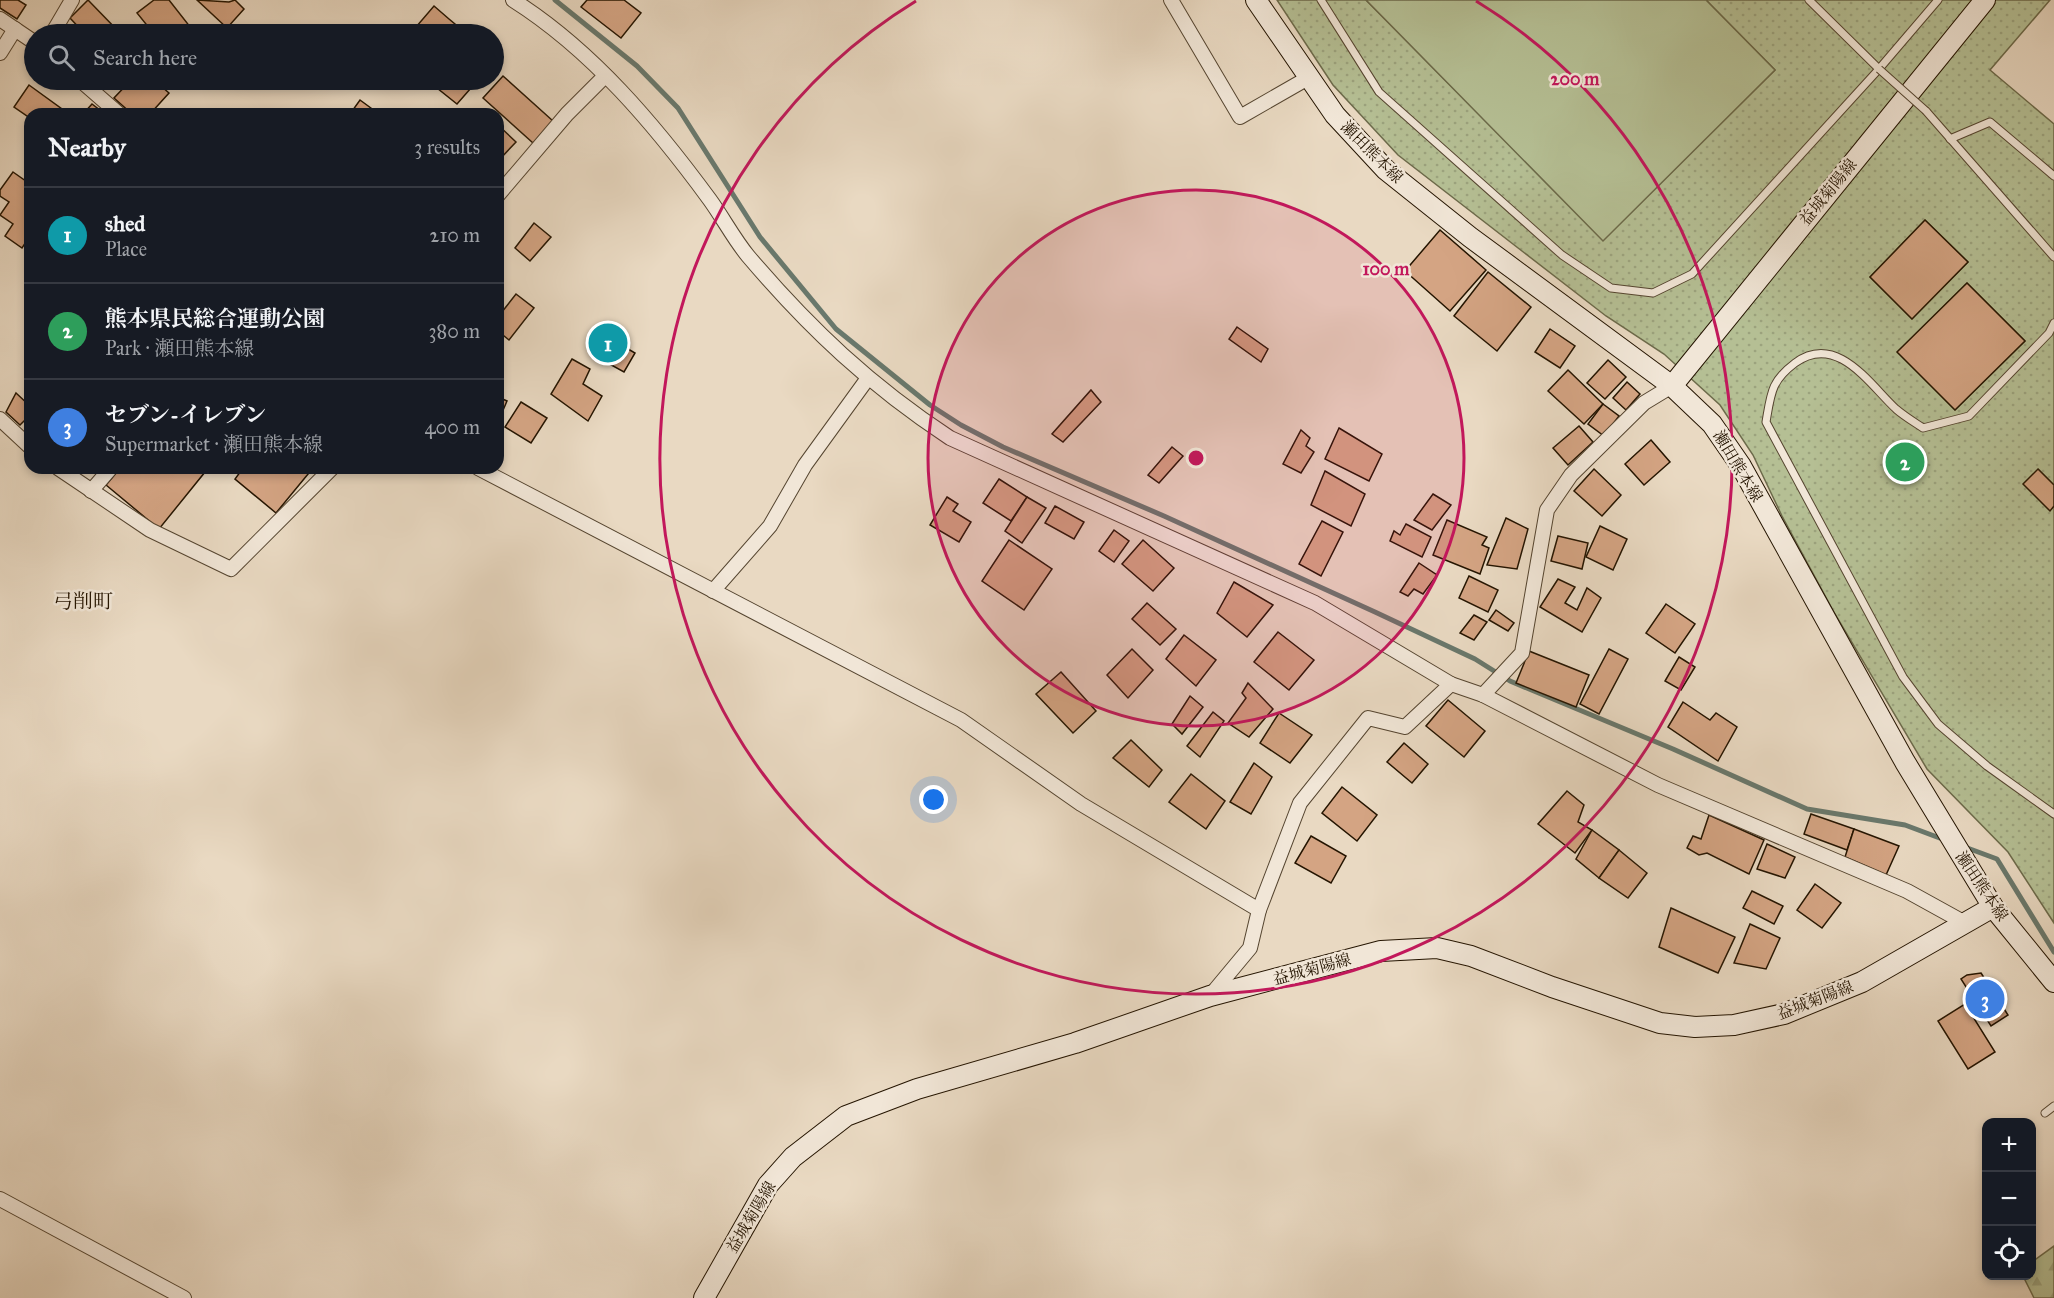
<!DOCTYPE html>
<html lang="en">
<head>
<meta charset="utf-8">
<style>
	:root { --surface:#171b24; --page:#242831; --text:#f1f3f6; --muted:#9ea1a6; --line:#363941; --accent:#c59692 }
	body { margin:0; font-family:"IM FELL Great Primer","Noto Serif JP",serif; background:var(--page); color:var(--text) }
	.controls { position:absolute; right:18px; bottom:18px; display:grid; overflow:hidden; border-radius:12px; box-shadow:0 3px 9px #0003 }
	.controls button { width:54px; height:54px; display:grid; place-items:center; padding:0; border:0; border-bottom:2px solid var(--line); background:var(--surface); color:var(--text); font:30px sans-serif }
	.you { position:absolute; left:934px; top:800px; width:21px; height:21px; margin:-15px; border:4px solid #fff; border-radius:50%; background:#1a73e8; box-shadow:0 0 0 9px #1a73e833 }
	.badge { display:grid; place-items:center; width:39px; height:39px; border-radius:50%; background:var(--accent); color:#fff; font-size:20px; font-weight:700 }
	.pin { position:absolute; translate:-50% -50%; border:3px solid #fff; box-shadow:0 2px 6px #0006 }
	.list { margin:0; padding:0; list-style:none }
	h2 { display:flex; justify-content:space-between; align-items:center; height:78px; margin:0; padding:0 24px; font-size:26px }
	h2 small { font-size:20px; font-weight:400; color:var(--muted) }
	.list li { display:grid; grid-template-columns:39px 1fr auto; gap:18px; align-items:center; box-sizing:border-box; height:96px; padding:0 24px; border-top:2px solid var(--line) }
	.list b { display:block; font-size:22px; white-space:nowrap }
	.list p { margin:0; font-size:20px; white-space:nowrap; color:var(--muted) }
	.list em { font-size:20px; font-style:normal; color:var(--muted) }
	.icon { flex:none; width:33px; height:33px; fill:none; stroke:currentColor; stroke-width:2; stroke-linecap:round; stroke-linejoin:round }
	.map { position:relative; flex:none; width:2054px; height:1298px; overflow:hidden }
	.search { position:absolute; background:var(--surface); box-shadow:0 3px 9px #0003; left:24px; top:24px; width:480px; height:66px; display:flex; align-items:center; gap:15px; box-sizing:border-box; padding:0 21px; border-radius:33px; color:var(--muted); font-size:22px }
	.panel { position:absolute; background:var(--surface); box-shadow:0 3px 9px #0003; left:24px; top:108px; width:480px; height:366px; border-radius:18px }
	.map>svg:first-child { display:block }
</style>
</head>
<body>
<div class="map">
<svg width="2054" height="1298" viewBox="0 0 2054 1298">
	<defs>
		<pattern id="forest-firs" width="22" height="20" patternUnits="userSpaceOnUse" patternTransform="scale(1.5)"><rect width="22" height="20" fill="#b5bf94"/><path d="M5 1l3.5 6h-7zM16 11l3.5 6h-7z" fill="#9ca37e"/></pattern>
		<pattern id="park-dots" width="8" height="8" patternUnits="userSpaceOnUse" patternTransform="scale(1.5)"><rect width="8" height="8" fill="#b5bf94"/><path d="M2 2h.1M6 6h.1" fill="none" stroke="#9ca37e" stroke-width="1.8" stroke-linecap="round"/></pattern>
	</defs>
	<rect width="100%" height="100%" fill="#e9d9c2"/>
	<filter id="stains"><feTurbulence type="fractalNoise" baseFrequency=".00333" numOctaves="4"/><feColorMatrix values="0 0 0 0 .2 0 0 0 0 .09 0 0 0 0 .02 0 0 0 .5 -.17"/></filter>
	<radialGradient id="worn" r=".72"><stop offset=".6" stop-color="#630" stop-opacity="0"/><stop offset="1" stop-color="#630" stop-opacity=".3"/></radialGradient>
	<path fill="url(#forest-firs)" stroke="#6c6a4a" stroke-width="1.5" d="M2054,1246V1298H2034L2023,1276H2032V1262Z"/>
	<path fill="url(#park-dots)" stroke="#6c6a4a" stroke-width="1.5" fill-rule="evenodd" d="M1277,0H1366L1603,240L1775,70L1706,0H2050L1990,70L2054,124V485L2038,469L2050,510L2054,506V923L2008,852L1927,769L1835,614L1782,516L1753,455L1720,405L1664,354L1606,316L1398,155L1333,85ZM1925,220L1968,262L1912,319L1870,277ZM1967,283L2025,341L1955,410L1898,352Z"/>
	<path fill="#b5bf94" stroke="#6c6a4a" stroke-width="1.5" d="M1366,0H1706L1775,70L1603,241Z"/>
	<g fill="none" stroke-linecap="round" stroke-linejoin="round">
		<g stroke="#69786c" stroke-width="5">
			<path d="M555,0L637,66L678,108L760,237L836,329L930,405L961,425L1003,447L1164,516L1375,612L1475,659L1510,681L1673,749L1807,809L1905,825L1945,840"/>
			<path d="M1962,846L1997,859L2054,952"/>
		</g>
	</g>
	<g fill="#d4a483" stroke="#241400" stroke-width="1.5">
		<path d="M0,0H18L26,5L17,19L0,8Z"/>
		<path d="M88,0L118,31L114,34H85L70,18Z"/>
		<path d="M154,0H169L191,28L183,34H154L137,13Z"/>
		<path d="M197,0L229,2L235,0L244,9L227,28Z"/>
		<path d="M587,0H624L641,13L621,38L581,7Z"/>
		<path d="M434,6L449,19L467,34H410Z"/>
		<path d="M503,76L553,121L533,143L483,98Z"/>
		<path d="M131,80H154L169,93L150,114H132L114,98Z"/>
		<path d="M427,80H478L457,104Z"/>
		<path d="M29,85L62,109L59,114H30V118L14,107Z"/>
		<path d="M360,100L379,114H350Z"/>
		<path d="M92,104L105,114H83Z"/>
		<path d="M498,125L516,142L498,161Z"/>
		<path d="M13,172L30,184L25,194L30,198V236L22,248L5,236L13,224L0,215L9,202L0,196V190Z"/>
		<path d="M1925,220L1968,262L1912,319L1870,277Z"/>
		<path d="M534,223L551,237L530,261L515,248Z"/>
		<path d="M1440,230L1486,270L1450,311L1405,271Z"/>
		<path d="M1488,272L1531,307L1497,351L1454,316Z"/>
		<path d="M1967,283L2025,341L1955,410L1897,352Z"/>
		<path d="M516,294L534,308L509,340L498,331V317Z"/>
		<path d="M1237,327L1268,349L1261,362L1229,339Z"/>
		<path d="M1550,329L1575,346L1560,368L1535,352Z"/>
		<path d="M601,333L635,353L624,372L593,355Z"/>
		<path d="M572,359L590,369L583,384L602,396L588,421L551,394Z"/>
		<path d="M1608,360L1626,377L1605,399L1587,383Z"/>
		<path d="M1568,370L1603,404L1584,424L1548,391Z"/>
		<path d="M1627,382L1640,394L1626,410L1613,398Z"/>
		<path d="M1091,390L1101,402L1063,442L1052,434Z"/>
		<path d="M16,393L30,406V425L25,420L20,425L6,412Z"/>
		<path d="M498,397L507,401L498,422Z"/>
		<path d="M521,402L547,418L531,443L505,427Z"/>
		<path d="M1603,404L1619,416L1604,436L1588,424Z"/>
		<path d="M1579,426L1593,442L1568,465L1553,448Z"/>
		<path d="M1339,428L1382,454L1369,481L1325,459Z"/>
		<path d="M1301,430L1310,438L1306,446L1314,452L1301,473L1283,464Z"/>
		<path d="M1651,440L1670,462L1644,485L1625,464Z"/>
		<path d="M1172,447L1183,456L1159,483L1148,475Z"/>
		<path d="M120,468H200L205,472L159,529L106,485Z"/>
		<path d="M243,468H313L276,513L235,479Z"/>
		<path d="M1594,469L1621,495L1602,516L1574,491Z"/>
		<path d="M2038,469L2054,485V506L2050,511L2023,484Z"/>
		<path d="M1325,471L1365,494L1351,526L1311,505Z"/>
		<path d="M999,479L1027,497L1011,521L983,503Z"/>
		<path d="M1433,494L1451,505L1432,530L1414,520Z"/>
		<path d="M947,497L958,504L953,511L971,522L959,542L930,525Z"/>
		<path d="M1027,497L1046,508L1022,543L1005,531Z"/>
		<path d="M1055,506L1084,522L1074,539L1045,523Z"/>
		<path d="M1506,518L1528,529L1517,569L1487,565Z"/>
		<path d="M1447,520L1487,537L1482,545L1489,548L1480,574L1433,555Z"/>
		<path d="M1322,521L1343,532L1321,576L1299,564Z"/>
		<path d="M1406,524L1431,537L1422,557L1390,541L1394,531L1400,535Z"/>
		<path d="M1600,526L1627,539L1613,570L1586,557Z"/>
		<path d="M1114,530L1129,541L1114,562L1099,551Z"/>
		<path d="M1558,536L1588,543L1582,569L1551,561Z"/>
		<path d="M1009,540L1052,569L1024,610L982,581Z"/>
		<path d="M1143,540L1174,568L1153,591L1122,564Z"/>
		<path d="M1419,563L1437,575L1423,594L1414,589L1408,596L1400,592Z"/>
		<path d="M1469,576L1498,590L1488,612L1459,598Z"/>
		<path d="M1558,579L1575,587L1565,603L1577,610L1587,588L1601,598L1582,632L1540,607Z"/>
		<path d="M1234,582L1273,605L1247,637L1217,613Z"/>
		<path d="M1147,603L1176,629L1160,645L1132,619Z"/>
		<path d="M1666,604L1695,624L1675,653L1646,633Z"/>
		<path d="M1496,610L1514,623L1508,631L1489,620Z"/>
		<path d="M1474,615L1487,622L1474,640L1460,633Z"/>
		<path d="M1278,632L1314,660L1289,690L1254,662Z"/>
		<path d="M1184,635L1216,660L1196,686L1166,659Z"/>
		<path d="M1132,649L1153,670L1128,698L1107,675Z"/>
		<path d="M1609,649L1628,659L1599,714L1580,704Z"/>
		<path d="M1529,651L1589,675L1576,707L1516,683Z"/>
		<path d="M1679,657L1695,667L1681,690L1665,681Z"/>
		<path d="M1061,672L1096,711L1073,733L1036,694Z"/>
		<path d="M1248,683L1273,709L1249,737L1228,723L1246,698L1242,693Z"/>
		<path d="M1190,696L1203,707L1182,734L1172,724Z"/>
		<path d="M1448,700L1485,731L1464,757L1426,726Z"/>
		<path d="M1683,702L1710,720L1716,713L1737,727L1718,761L1668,727Z"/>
		<path d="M1213,712L1224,721L1200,757L1187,746Z"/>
		<path d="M1279,713L1312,735L1290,763L1260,743Z"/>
		<path d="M1131,740L1162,770L1149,787L1113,758Z"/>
		<path d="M1404,743L1428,764L1412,783L1387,762Z"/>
		<path d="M1254,763L1272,777L1251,814L1230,802Z"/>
		<path d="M1191,774L1225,801L1206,829L1169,802Z"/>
		<path d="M1342,787L1377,815L1357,841L1322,813Z"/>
		<path d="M1567,791L1584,805L1578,822L1592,830L1575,853L1538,824Z"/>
		<path d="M1811,814L1854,829L1847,850L1804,834Z"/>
		<path d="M1709,815L1764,840L1749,874L1707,853L1699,855L1687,848L1693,836L1701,839Z"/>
		<path d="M1854,829L1899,846L1886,875L1845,857Z"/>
		<path d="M1592,830L1619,850L1599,878L1576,859Z"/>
		<path d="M1311,836L1346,856L1331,883L1295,863Z"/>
		<path d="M1767,844L1795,857L1785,878L1757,869Z"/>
		<path d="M1619,850L1647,873L1628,898L1599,878Z"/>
		<path d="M1815,884L1841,903L1822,928L1797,910Z"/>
		<path d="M1752,891L1783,906L1774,924L1743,908Z"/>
		<path d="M1671,908L1735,937L1718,973L1659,947Z"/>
		<path d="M1750,924L1780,938L1766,969L1734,963Z"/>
		<path d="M1981,973L2008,1015L1991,1026L1961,979L1967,975Z"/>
		<path d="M1965,1004L1995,1052L1968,1069L1938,1021Z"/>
	</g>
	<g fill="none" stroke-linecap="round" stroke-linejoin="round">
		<defs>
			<g id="service">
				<path d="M1321,0L1379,92L1562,255L1611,288L1653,293L1692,274L1879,69L1938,0"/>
				<path d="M1809,0L1879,69"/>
				<path d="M1926,111L2054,257"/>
				<path d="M1950,139L1990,122L2054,176"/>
				<path d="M2054,323L2049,333L1969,416L1923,428C1914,422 1904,416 1896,409C1870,385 1837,332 1795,363C1771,381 1771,393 1766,422L1903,677L1938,724L1987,766L2054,814"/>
				<path d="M2045,1113L2054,1106"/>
			</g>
			<g id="minor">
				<path d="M513,0C592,50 655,125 710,200C723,218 734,239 748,256C810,329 871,386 950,438L1315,603L1451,684L1483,695L1658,785L1907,891L1965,923"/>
				<path d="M1171,0L1240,117L1308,78"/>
				<path d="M0,19L34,42"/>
				<path d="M52,34L72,0"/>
				<path d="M0,53L15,29"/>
				<path d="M80,80L119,114"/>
				<path d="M498,195L567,114L605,76"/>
				<path d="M0,419L30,447"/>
				<path d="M58,468L150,530L231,569L332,468"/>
				<path d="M478,468L961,720L1081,804L1259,910"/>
				<path d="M91,491L111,468"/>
				<path d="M713,591L770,526L805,465L868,378"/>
				<path d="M1483,695L1522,653L1547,510L1571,475L1644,403L1672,386"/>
				<path d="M1210,996L1250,948L1259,910L1300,803L1368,718L1405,727L1451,684"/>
				<path d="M0,1199L184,1298"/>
			</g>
			<g id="secondary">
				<path d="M1256,0L1335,115L1386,170L1470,237L1672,386L1712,424L1741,466L1905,762L1993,907L2054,982"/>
				<path d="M1672,386L1985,0"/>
				<path d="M704,1298L768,1185L793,1157L846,1116L917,1089L1075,1043L1210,996L1381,951L1437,948L1471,956L1552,987L1660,1023L1695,1027L1734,1025L1784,1014L1862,982L1993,907"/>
			</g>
		</defs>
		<use href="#service" stroke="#554530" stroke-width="9"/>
		<use href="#minor" stroke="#554530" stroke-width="16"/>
		<use href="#secondary" stroke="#241400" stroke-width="22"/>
		<use href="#service" stroke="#f1e6d7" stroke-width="7"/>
		<use href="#minor" stroke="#f1e6d7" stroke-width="14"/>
		<use href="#secondary" stroke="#f1e6d7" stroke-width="20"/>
		<defs>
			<path id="service-bridge" d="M1879,69L1926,111"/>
		</defs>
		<use href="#service-bridge" stroke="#554530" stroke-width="9" stroke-linecap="butt"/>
		<use href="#service-bridge" stroke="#f1e6d7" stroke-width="7"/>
	</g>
	<circle cx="1196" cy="458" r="268" fill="#c2185b" fill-opacity=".12"/>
	<g fill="none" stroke="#c2185b" stroke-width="3">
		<circle cx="1196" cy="458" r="268"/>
		<path d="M1476 1A536 536 0 1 1 916 1"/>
	</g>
	<g text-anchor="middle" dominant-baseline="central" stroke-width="5" stroke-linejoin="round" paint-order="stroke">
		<g font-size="16" fill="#241400" stroke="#f1e6d7">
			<text transform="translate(1372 152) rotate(45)">瀬田熊本線</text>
			<text transform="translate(1828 192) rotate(-51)">益城菊陽線</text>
			<text transform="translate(1738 466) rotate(59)">瀬田熊本線</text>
			<text transform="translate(1982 886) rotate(56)">瀬田熊本線</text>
			<text transform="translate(1312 969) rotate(-15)">益城菊陽線</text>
			<text transform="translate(1815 1000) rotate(-21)">益城菊陽線</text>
			<text transform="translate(751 1217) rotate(-59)">益城菊陽線</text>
		</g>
		<g font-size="20" fill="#241400" stroke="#f1e6d7">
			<text x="83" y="601">弓削町</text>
		</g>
	</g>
	<circle cx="1196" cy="458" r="9" fill="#c2185b" stroke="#f1e6d7" stroke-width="3"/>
	<g font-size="18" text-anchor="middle" font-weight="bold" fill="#c2185b" stroke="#f1e6d7" stroke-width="5" stroke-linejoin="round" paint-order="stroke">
		<text x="1575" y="85">200 m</text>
		<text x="1386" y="275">100 m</text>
	</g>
	<rect width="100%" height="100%" filter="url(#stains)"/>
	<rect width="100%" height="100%" fill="url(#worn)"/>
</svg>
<div class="controls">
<button>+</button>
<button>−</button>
<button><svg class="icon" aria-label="locate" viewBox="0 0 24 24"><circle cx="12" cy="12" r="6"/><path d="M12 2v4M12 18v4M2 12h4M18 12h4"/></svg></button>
</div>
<div class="you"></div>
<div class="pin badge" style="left:608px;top:343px;background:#0f9aa8">1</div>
<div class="pin badge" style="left:1905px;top:462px;background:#2e9e5b">2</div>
<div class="pin badge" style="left:1985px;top:999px;background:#3f7fe0">3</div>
<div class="search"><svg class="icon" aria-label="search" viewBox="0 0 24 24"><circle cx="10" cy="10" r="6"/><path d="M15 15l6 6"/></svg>Search here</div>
<section class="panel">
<h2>Nearby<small>3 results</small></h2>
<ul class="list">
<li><span class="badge" style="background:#0f9aa8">1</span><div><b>shed</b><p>Place</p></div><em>210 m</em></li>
<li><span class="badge" style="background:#2e9e5b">2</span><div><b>熊本県民総合運動公園</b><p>Park · 瀬田熊本線</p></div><em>380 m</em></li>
<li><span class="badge" style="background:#3f7fe0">3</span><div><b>セブン-イレブン</b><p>Supermarket · 瀬田熊本線</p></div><em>400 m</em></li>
</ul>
</section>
</div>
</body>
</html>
